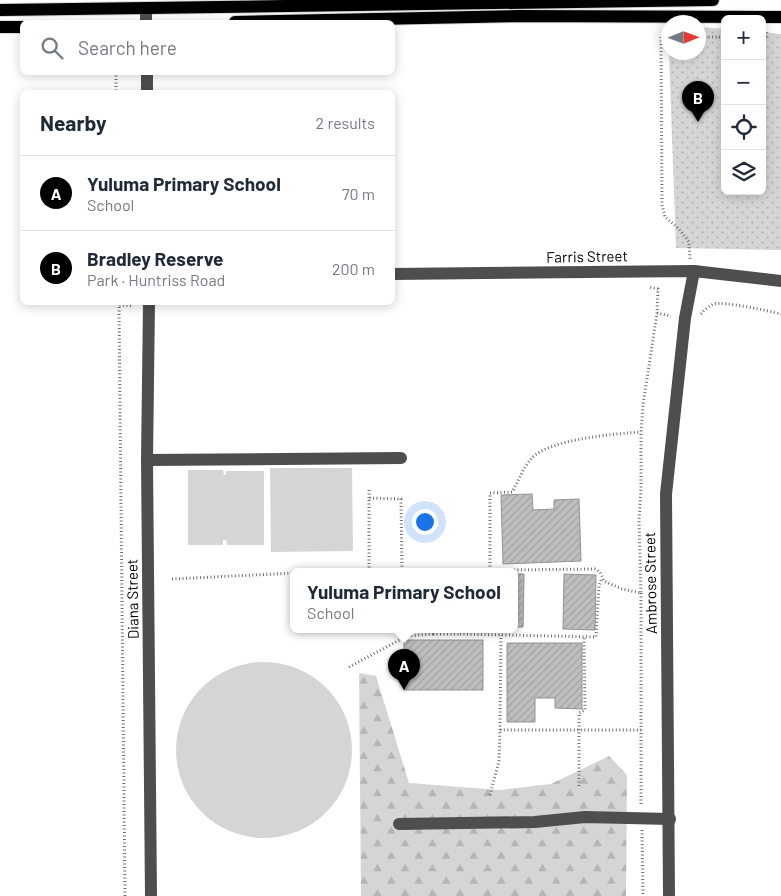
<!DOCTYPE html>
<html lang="en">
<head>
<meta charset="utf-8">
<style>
	:root { --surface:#fff; --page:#f6f6f7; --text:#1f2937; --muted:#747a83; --line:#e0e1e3; --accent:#000 }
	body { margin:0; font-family:Barlow,sans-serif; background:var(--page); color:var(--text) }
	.controls { position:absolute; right:15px; top:15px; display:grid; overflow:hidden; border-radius:8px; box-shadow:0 2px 12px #0003 }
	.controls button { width:45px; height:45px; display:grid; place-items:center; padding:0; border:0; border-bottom:1px solid var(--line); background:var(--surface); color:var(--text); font:25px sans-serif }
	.compass { position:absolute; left:661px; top:15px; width:45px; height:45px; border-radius:50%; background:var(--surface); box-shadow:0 2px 12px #0003; rotate:89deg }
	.you { position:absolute; left:424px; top:521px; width:18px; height:18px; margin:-12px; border:4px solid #fff; border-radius:50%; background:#1a73e8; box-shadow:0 0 0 8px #1a73e833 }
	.badge { display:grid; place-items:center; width:32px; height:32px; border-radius:50%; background:var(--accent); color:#fff; font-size:16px; font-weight:700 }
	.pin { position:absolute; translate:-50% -41px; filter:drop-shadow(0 1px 2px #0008) }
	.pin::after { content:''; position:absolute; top:26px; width:18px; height:15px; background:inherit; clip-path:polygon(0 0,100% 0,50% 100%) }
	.popup { position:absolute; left:290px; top:568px; width:228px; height:65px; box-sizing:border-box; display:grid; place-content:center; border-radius:8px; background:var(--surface); filter:drop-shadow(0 1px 4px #0005); font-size:16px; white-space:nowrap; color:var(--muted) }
	.popup b { font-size:19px; color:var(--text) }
	.popup::after { content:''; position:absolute; left:50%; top:100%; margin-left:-10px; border:10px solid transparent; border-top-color:var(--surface) }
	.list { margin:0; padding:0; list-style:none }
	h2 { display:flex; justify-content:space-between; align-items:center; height:65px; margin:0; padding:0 20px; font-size:21px }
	h2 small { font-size:16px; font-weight:400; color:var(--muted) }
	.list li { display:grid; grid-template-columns:32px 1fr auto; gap:15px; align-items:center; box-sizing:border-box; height:75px; padding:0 20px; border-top:1px solid var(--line) }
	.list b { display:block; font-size:19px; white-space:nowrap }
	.list p { margin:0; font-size:16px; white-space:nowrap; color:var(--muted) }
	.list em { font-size:16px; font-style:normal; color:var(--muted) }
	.icon { flex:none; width:28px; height:28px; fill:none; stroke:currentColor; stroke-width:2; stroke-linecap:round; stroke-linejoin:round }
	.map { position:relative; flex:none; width:781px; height:896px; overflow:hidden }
	.search { position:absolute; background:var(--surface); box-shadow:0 2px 12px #0003; left:20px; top:20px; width:375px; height:55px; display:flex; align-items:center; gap:12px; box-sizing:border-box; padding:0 18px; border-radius:8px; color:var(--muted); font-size:19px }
	.panel { position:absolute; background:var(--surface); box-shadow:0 2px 12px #0003; left:20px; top:90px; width:375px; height:215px; border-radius:8px }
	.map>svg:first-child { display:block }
</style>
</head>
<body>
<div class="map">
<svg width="781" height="896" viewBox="0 0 781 896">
	<defs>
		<pattern id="forest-firs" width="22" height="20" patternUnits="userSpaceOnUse" patternTransform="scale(1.25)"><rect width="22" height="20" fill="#d5d5d5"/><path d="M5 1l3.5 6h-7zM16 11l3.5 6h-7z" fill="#b5b5b5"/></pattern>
		<pattern id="park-dots" width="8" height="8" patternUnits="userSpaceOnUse" patternTransform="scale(1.25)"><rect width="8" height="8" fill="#d5d5d5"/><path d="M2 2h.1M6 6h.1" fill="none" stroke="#b5b5b5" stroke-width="1.8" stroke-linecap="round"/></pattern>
		<pattern id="building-hatch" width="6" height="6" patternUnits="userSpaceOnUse" patternTransform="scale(1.25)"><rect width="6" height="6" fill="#bebebe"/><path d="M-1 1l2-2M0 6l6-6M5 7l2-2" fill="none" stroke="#a2a2a2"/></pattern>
	</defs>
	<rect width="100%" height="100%" fill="#fff"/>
	<g fill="#d5d5d5">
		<path d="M270,468H352L353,551L271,552Z"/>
		<path d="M188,470H223L224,475H226V471H264V545H227L226,540H223V545H188Z"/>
		<circle cx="264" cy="750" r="88"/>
	</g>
	<path fill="url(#forest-firs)" d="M359,673L376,676L409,783L500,790L551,784L609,756L627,775L626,896H361Z"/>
	<path fill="url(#park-dots)" d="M699,27L725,29V191H762V32L781,34V250L676,248L669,53L698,52Z"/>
	<g fill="url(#building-hatch)" stroke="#929292">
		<path d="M532,494L533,510L554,509V500L579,499L581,561L503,564L501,495Z"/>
		<path d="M514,574H524L523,627H514Z"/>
		<path d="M564,574L596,575L595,630L563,629Z"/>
		<rect x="404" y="640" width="79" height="50"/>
		<path d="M507,643H582V709L555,708V698H535V722H507Z"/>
	</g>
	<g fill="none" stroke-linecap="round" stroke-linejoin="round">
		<defs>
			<g id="major">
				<path d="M0,10L713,0"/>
				<path d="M235,22L517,16L781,17"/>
				<path d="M0,27H22"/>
			</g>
		</defs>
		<use href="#major" stroke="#dbdbdb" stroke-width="14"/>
		<g stroke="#707070" stroke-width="3" stroke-dasharray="1 2.5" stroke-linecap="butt">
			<path d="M668,37H661L662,205L665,217L678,228L689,242L690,259"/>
			<path d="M698,37H725"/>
			<path d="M762,37L766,36L767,31"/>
			<path d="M116,72V92"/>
			<path d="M657,313L671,316"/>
			<path d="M701,314C704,310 709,306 714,304C723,301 769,311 781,314"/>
			<path d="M369,498V489"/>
			<path d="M490,570V493L512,492C519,481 523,467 532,458C550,439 614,434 641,432"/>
			<path d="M369,571V498L401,499L402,571"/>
			<path d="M416,571L595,569L600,572L604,581L622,589L641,593L639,521L641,488V432L643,405L657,313L658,289L648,287"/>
			<path d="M172,579L294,573"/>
			<path d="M641,593V805"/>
			<path d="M433,634H460L459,629"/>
			<path d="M460,634L596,637L599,585L602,578"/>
			<path d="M349,667L407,636L433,634V629"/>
			<path d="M500,730L501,635"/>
			<path d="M579,786V713L585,710L584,636"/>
			<path d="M490,795L499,761L500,730H641"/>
			<path d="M642,830L643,896"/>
			<path d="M125,896L119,305L133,306"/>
		</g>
		<g stroke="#4e4e4e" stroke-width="12">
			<path d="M146,8V22"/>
			<path d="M147,72V92"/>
			<path d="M392,274L694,271L781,281"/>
			<path d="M149,302L147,460L151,896"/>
			<path d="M147,460L401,458"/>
			<path d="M399,824L535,822L585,817L670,819"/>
			<path d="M669,896L666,494L685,318L694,271"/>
		</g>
		<use href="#major" stroke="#000" stroke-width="12"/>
	</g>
	<g text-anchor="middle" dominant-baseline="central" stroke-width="4" stroke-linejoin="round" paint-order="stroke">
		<g font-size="15" fill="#000" stroke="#fff">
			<text transform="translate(587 256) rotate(-1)">Farris Street</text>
			<text transform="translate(650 583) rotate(-91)">Ambrose Street</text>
			<text transform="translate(132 599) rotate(-91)">Diana Street</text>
		</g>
	</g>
</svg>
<div class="controls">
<button>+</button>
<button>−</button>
<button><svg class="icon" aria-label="locate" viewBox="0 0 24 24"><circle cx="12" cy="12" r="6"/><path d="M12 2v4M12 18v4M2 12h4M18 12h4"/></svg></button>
<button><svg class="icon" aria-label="layers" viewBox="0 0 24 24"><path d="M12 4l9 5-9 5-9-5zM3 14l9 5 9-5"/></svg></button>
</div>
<svg class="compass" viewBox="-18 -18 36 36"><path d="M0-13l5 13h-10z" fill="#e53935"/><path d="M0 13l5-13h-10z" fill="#747a83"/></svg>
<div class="you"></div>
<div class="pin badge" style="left:404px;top:690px">A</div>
<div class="popup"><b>Yuluma Primary School</b>School</div>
<div class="pin badge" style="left:698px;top:122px">B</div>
<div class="search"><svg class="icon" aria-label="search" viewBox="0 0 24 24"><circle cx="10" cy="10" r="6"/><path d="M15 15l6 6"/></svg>Search here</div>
<section class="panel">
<h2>Nearby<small>2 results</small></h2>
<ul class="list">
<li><span class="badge">A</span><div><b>Yuluma Primary School</b><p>School</p></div><em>70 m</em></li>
<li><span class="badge">B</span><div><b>Bradley Reserve</b><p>Park · Huntriss Road</p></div><em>200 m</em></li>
</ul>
</section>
</div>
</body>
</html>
